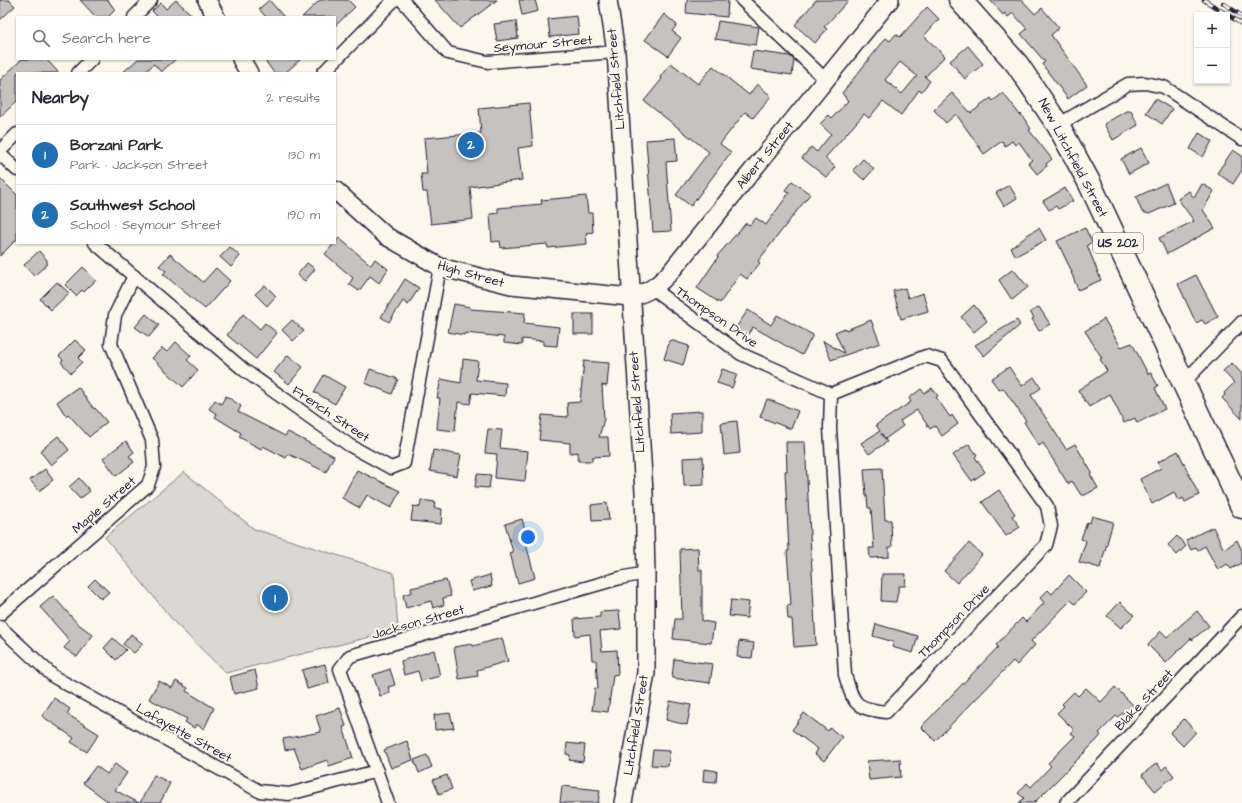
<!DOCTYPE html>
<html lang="en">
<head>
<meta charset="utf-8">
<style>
	:root { --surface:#fff; --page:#f7f7f7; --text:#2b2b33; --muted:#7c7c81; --line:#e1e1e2; --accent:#1f6fb2 }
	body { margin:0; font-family:"Architects Daughter",sans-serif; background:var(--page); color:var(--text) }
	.controls { position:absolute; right:12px; top:12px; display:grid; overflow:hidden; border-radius:0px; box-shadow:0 1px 3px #0004 }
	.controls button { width:36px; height:36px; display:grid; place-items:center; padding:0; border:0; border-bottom:1px solid var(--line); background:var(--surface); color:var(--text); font:20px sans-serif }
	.you { position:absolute; left:528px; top:537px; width:14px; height:14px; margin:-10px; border:3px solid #fff; border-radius:50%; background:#1a73e8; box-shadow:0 0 0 6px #1a73e833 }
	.badge { display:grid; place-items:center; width:26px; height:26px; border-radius:50%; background:var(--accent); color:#fff; font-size:13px; font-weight:700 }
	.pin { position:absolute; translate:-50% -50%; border:2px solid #fff; box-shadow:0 1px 4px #0006 }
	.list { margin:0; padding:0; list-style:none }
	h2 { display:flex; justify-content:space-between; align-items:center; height:52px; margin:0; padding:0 16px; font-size:17px }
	h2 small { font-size:13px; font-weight:400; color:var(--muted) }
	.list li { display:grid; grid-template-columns:26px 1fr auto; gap:12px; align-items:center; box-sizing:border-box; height:60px; padding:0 16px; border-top:1px solid var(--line) }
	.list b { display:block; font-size:15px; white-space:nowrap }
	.list p { margin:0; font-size:13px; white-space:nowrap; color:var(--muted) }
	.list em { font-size:13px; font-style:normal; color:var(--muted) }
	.icon { flex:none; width:22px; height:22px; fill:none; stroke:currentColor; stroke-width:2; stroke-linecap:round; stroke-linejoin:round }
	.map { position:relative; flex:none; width:1242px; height:803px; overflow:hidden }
	.search { position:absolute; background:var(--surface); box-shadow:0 1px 3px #0004; left:16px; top:16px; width:320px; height:44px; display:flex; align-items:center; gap:10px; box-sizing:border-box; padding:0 14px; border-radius:0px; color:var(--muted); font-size:15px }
	.panel { position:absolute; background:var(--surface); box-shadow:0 1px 3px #0004; left:16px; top:72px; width:320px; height:172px; border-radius:0px }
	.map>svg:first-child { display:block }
</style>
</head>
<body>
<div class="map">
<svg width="1242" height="803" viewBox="0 0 1242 803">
	<rect width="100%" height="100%" fill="#fbf7ec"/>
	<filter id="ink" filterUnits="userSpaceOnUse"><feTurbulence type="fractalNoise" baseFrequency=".025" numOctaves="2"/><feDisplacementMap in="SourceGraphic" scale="8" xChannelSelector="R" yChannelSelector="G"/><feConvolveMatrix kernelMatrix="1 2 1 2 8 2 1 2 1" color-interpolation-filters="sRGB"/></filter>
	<g filter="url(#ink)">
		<path fill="#dbd8d3" stroke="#7e7d87" d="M184,472L254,529L394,573L398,630L226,673L175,623L105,537Z"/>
		<g fill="#c6c2c0" stroke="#22223b" fill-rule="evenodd">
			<path d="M0,0H9L15,6L0,20Z"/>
			<path d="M80,0H108L115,10L108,17H96Z"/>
			<path d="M176,0L194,17H158L152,11L161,3L166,9Z"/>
			<path d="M269,0L284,17H266L259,9Z"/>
			<path d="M320,0H348L355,7L335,26V17H302Z"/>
			<path d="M435,0H497L460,28Z"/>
			<path d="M519,0H535L538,11L522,15Z"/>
			<path d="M687,0H728L727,17L686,13Z"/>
			<path d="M816,0H849L824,27L827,29L815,43L795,25Z"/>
			<path d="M990,0H1022L1035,14L1042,8L1059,28L1051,35L1087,85L1068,99L1042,64L1045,62L1021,34L1027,29L1013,13L1008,17L1005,13L1003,15Z"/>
			<path d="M927,7L939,19L924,36L945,56L925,77L930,81L921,92L919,90L901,115L883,101L869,118L864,114L825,158L835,167L827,178L802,158L811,147L817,152L831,134L820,124L829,115L832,118L848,101L842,93L886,38L890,41L896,34L900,37ZM900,62L917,76L902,94L885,80Z"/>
			<path d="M664,14L677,25L672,31L681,38L668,56L645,40Z"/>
			<path d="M577,16L579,34L550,37L548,19Z"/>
			<path d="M516,21L518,38L497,41L494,24Z"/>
			<path d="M718,21L759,27L756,45L715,39Z"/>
			<path d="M968,46L983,64L965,79L950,61Z"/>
			<path d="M753,51L790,56L794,60L792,75L750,69Z"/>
			<path d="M22,59H46L59,73H17V101L0,117V80Z"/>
			<path d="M138,59H176L161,72L154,64L144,73H122Z"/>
			<path d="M264,59H301L285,73H274Z"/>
			<path d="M671,63L698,84L713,66L749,95L757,84L771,96L753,118L745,112L720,144L731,152L691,206L676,195L709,152L644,101L662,79L660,77Z"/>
			<path d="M952,93L971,113L991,98L993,101L1003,93L1020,115L1021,114L1031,129L1029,130L1052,159L1046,164L1047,166L1037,174L1028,163L1032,160L1019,142L1015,145L1012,141L1005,146L1002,141L984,154L956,114L946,123L934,110Z"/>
			<path d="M1155,99L1172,109L1162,124L1146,113Z"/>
			<path d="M529,103L533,146L518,148L522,180L470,187L473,219L431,224L427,192H423L421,174H427L424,138L481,133L479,108Z"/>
			<path d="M1126,111H1131L1138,125L1113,140L1104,124Z"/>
			<path d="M1199,133L1212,141L1203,157L1190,149Z"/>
			<path d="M675,138L677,161L666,162L671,231L653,232L646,140Z"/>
			<path d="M1141,148L1149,163L1129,174L1121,159Z"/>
			<path d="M1233,150L1242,156V170L1233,184L1217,173Z"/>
			<path d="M863,159L874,169L864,180L853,170Z"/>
			<path d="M0,178L17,195V239L0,256Z"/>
			<path d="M792,181L810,194L758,261L760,263L747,279L740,274L720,303L697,288L718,257L717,256L746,223L750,225L756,218L766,225L789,193L785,190Z"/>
			<path d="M1166,183L1174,203L1149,214L1142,212L1136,197Z"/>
			<path d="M1202,184L1214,191L1203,210L1215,228L1167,254L1159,238L1194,221L1178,199L1189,191L1194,198Z"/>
			<path d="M1009,185L1017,198L1004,206L996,193Z"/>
			<path d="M1065,188L1073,201L1058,209L1056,206L1049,210L1043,201Z"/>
			<path d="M586,196L588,213H592L593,232L586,233L587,244L548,248L547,244L501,248L500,241L492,242L490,214L498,213V208L542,204L541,200Z"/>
			<path d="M1039,228L1046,240L1016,256L1011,248L1027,236V235Z"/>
			<path d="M1085,228L1092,242L1087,245L1101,280L1078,290L1071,272H1072L1057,241Z"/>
			<path d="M339,238L371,265L375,259L388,269L379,283L370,276L359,291L349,284L353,278L325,254Z"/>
			<path d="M230,247L240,256L231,267L220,257Z"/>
			<path d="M39,251L47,260V264L34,276L24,265Z"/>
			<path d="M170,254L203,282L216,268L230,281L205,309L163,274L166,271L159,266Z"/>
			<path d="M307,263L315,269L305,281L297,275Z"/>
			<path d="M83,267L96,280L84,292L82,290L76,296L65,285Z"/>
			<path d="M1013,269L1028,287L1012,300L999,280Z"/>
			<path d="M1196,275L1218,317L1205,324L1202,320L1196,323L1178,284Z"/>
			<path d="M405,279L419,288L408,305L403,301L389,322L381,317Z"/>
			<path d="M57,282L69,293L51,310L40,299Z"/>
			<path d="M265,285L276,296L267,306L255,294Z"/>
			<path d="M905,288L908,298L923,293L928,311L901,319L893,291Z"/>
			<path d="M454,304L470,307V309L525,313L524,323L559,327L557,346L543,345V341L522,339V345L504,343V337L465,333L464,335L448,332Z"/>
			<path d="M974,305L987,321L974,332L961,317Z"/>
			<path d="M1039,307L1050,324L1039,331L1032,319L1034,318L1030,312Z"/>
			<path d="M748,310L771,325L777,315L813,335L802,355L753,327L746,337L735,329Z"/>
			<path d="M146,314L159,325L149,337L135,327Z"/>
			<path d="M243,314L260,329L265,323L277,333L256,359L227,335Z"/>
			<rect x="574" y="314" width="19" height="20"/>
			<path d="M1104,319L1121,347L1132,343L1148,374L1151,373L1158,386L1155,388L1165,409L1137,423L1135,418L1124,423L1110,394L1089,407L1078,390L1107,371L1100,359L1102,358L1085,331Z"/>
			<path d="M292,320L304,331L293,341L282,330Z"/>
			<path d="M871,320L880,343L831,360L823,341L844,353L835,332L845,328L846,330Z"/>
			<path d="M1017,320L1020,325L984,356L975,345Z"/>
			<path d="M75,340L86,350L78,358L82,362L71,373L61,362L63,360L59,356Z"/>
			<path d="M670,340L689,346L683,365L664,359Z"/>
			<path d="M176,342L191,356L187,360L198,370L183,387L152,358L162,348L167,352Z"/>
			<path d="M288,355L303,367L289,384L274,372Z"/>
			<path d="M463,359L478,361L476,380L506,383L505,396L472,393L470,404L458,402L455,431L437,429L440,398H437L441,379L461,383Z"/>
			<path d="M584,361L609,363L607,386L602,385L604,419L599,437H608L609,456L592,457V461H578V452L570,453V443L539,440L542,415L568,417L567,403L580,402Z"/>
			<path d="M1232,363L1242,374V419L1222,398L1225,395L1224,393L1234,383L1223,371Z"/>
			<path d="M1009,367L1022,386L1034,377L1041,388L1031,395L1066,449L1075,444L1092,473L1090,474L1098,488L1085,495H1081L1072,481L1068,484L1043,443L1039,446L1024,422L1026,421L1003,388L999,390L991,379Z"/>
			<path d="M370,369L398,379L392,394L365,383Z"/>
			<path d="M722,369L737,374L732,388L717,383Z"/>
			<path d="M324,375L345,387L335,404L314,392Z"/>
			<path d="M78,387L94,409L95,408L107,422L89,437L68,414L66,416L57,402Z"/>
			<path d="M932,388L938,396L936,397L950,417L952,415L958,424L942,436L935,426L930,429L917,410L900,421L903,426L885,439L881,433L887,442L869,454L861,443L880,431L876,425L911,402L909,398L921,389L924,393Z"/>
			<path d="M226,396L241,406L238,412L285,436L288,432L334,456L326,472L297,458L288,454L286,458L263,446L261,449L239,437L241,433L215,417L217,414L209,409L215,400L221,404Z"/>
			<path d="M767,399L798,411L791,429L760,417Z"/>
			<path d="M702,411V432L671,434L670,413Z"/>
			<path d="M737,421L740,453L724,455L721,423Z"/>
			<path d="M488,429L502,430L500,448L528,451L525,481L495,478L497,454L485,453Z"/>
			<path d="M58,436L69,450L51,465L40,451Z"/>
			<path d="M126,441L134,452L129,456L134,462L116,476L103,458Z"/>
			<path d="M786,442H805L816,645L794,647L792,619H788L787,606L791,605L787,551H789L785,471H787Z"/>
			<path d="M969,444L977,455L975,457L985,472L972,481L953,455Z"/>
			<path d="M433,450L461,455L457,476L430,471Z"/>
			<path d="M1178,451L1199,495L1185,502L1183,498L1178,501L1174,492L1152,504L1140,479L1161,468L1158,462Z"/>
			<path d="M703,457L704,485L684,486L683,458Z"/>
			<path d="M882,468L885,520H891L892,547H889V557L870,558L869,548H874L871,508H868L867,496H866L864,469Z"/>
			<path d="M45,469L53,480L39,491L30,480Z"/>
			<path d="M357,470L400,491L391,508L367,495L360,508L342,498Z"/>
			<path d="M477,474L491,475L489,488L475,487Z"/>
			<path d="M79,478L90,491L80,499L69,487Z"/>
			<path d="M999,490L1015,514L1012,516L1020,527L1006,536L982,502Z"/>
			<path d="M421,500L435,502L434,508L442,509L441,524L411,521L413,506L420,507Z"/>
			<path d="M607,503L609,520L592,521L591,505Z"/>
			<path d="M1092,516L1113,522L1100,568L1079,562L1086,541L1081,539L1087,522L1090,523Z"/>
			<path d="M522,519L527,536H524L535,578L518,583L510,553L513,552L505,524Z"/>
			<path d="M1213,527L1224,550L1237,540L1242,551V563L1231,569L1227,564L1218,570L1205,546L1198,550L1196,547L1191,550L1186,540Z"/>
			<path d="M1177,536L1186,546L1177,555L1168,545Z"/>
			<path d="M969,543L982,555L957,583L944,571Z"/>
			<path d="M698,548L699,570H702V621L714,623L711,643L673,639L675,619H682L680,549Z"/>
			<path d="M882,574H906L905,586H899L896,602L881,601Z"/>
			<path d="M490,575L492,586L472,591L469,581Z"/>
			<path d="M1069,575L1086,592L1075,604L1071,600L1031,641L1035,645L1017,665L1013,661L935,741L921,727L998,647L996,645L1022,618L1026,622L1044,603L1040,598L1048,590L1052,594Z"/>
			<path d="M95,579L109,592L101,599L88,586Z"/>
			<path d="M446,580L451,596L443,598L444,605L433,608L431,601L406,608L403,595L412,592L411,588Z"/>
			<path d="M53,596L77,623L93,635L77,657L64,648L70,641L40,607Z"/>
			<path d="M731,600L749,602L747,618L729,616Z"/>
			<path d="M1120,602L1134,615L1121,628L1107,616Z"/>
			<path d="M619,611L621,629L600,631L602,651L617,650L618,674L613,675L608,712L592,710L595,688L598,689L596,660H592L590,634L575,636L574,619L600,617V612Z"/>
			<path d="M1197,611L1209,626L1192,640L1191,638L1166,663L1148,645L1161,631L1167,637Z"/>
			<path d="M876,624L918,636L913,653L892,647L894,642L873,636Z"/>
			<path d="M131,634L143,644L134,653L123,644Z"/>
			<path d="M113,638L126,650L116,660L104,648Z"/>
			<path d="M502,638L508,661L477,670L478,676L459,679L454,647L472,644L473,646Z"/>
			<path d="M739,641L754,643L752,658L737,657Z"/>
			<path d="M434,650L440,676L421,681L418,671L404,675L401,661Z"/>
			<path d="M674,659L713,664L710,683L672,678Z"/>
			<path d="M325,664L329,683L307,689L302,670Z"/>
			<path d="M390,669L395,685L388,687L390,693L380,696L373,675Z"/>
			<path d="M255,670L259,688L234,694L230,677Z"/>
			<path d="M159,681L172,688L176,681L188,688L186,691L214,708L204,729L196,724L194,728L185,722L187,719L149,699Z"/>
			<path d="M1115,687L1134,706L1126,714L1124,712L1118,717L1116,716L1099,733L1101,735L1097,740L1034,803H1019L1024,798L1018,793L1027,783L1031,787L1051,766L1048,763L1075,736L1071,733L1074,730L1057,713L1064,706L1062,704L1074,692L1078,696L1086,688L1101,702Z"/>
			<path d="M54,698L70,709L67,714L99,734L87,752L71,742L74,738L42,716Z"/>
			<path d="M670,701L691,705L687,725L666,720Z"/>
			<path d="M340,708L346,726L343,727L353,758L329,766L327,760L302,769L294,748L285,750L283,739L321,732L316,716Z"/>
			<path d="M450,713L454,728L435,730L434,715Z"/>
			<path d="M804,713L828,731L830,728L842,737L824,761L815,754L818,749L792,730Z"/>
			<path d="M1184,719L1196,732L1183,746L1170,733Z"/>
			<path d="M407,741L413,760L391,768L384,750Z"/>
			<path d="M567,743L585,745L583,762L569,760L570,755L566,754Z"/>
			<path d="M653,750L670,751L668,766L651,765Z"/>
			<path d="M427,755L432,767L419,773L414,760Z"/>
			<path d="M900,759L901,777L869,780L867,761Z"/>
			<path d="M1157,763L1162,770L1166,766L1174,776L1155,791L1142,775Z"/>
			<path d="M115,764L127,773L115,790L139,803H110L83,783L96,766L107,774Z"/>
			<path d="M704,769L717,771L716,782L703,781Z"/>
			<path d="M154,775L170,783L160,803H140Z"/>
			<path d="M447,775L452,789L439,794L433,780Z"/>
			<path d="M562,786L600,790L598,803H560Z"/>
		</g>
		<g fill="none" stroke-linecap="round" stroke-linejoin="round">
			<defs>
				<g id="street">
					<path d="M402,0L448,53L488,62L616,52"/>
					<path d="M742,0L826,80"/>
					<path d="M134,17L151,0"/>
					<path d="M78,73L92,59"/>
					<path d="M323,73L394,0"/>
					<path d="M1058,125L1128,84L1145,83L1164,87L1242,139"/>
					<path d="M0,151L17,134"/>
					<path d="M0,154L17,170"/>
					<path d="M95,243L244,370L349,445L391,468L404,463L440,267"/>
					<path d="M653,289L741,354L831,394"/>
					<path d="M926,356L942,361L1047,506L1051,526L1046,545L886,712C854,708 854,704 845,675L830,428L831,394Z"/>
					<path d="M1183,383L1242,322"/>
					<path d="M0,614L148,485L154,467L152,440L111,344L115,315L134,276"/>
					<path d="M0,627L54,677L259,791L289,794L377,771"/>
					<path d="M388,803L340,669L350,656L620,578L646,573"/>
					<path d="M1066,803L1242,616"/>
				</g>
				<g id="secondary">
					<path d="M207,0L216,17"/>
					<path d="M608,0L616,52L644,492L646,573V673L623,803"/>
					<path d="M241,59L249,73"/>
					<path d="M335,190L386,236L440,267L511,285L630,297C649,293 660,284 673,269L890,0"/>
				</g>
				<path id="highway" d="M960,0L1017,64L1058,125L1089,182L1242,507"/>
			</defs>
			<use href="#street" stroke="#22223b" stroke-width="15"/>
			<use href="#secondary" stroke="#22223b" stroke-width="20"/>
			<use href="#highway" stroke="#22223b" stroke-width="25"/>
			<use href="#street" stroke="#fbf7ec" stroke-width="12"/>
			<use href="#secondary" stroke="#fbf7ec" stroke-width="17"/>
			<use href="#highway" stroke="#fbf7ec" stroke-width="22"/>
			<defs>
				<g id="rail">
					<path d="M1204,0L1242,24"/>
					<path d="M1223,3L1242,16"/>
				</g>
			</defs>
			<use href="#rail" stroke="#22223b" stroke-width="4.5"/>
			<use href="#rail" stroke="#fbf7ec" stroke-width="3" stroke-dasharray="9" stroke-linecap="butt"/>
		</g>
	</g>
	<g text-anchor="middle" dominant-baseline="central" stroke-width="4" stroke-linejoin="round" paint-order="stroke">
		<rect fill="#fbf7ec" stroke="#636270" stroke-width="1" x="1093" y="233" width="50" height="20" rx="3"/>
		<g font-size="12" font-weight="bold" fill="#22223b">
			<text x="1118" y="243">US 202</text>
		</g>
		<g font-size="13" fill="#22223b" stroke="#fbf7ec">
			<text transform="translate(543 44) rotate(-5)">Seymour Street</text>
			<text transform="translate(616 79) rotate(-95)">Litchfield Street</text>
			<text transform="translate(765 155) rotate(-51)">Albert Street</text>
			<text transform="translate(1073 158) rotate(62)">New Litchfield Street</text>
			<text transform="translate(471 274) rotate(16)">High Street</text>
			<text transform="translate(717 317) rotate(35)">Thompson Drive</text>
			<text transform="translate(637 402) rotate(-94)">Litchfield Street</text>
			<text transform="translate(331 414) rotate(34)">French Street</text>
			<text transform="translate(104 505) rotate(-41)">Maple Street</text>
			<text transform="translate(954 621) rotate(-46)">Thompson Drive</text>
			<text transform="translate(418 622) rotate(-16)">Jackson Street</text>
			<text transform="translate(1144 700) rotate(-47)">Blake Street</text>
			<text transform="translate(636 725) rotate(-81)">Litchfield Street</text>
			<text transform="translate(184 733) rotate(29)">Lafayette Street</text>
		</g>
	</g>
</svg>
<div class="controls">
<button>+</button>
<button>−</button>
</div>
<div class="you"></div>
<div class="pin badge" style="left:275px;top:598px">1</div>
<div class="pin badge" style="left:471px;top:145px">2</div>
<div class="search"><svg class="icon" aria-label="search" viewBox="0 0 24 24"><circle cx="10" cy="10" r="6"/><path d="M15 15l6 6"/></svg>Search here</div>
<section class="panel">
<h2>Nearby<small>2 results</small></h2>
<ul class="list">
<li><span class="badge">1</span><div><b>Borzani Park</b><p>Park · Jackson Street</p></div><em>130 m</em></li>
<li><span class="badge">2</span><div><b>Southwest School</b><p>School · Seymour Street</p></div><em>190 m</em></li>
</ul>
</section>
</div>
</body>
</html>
